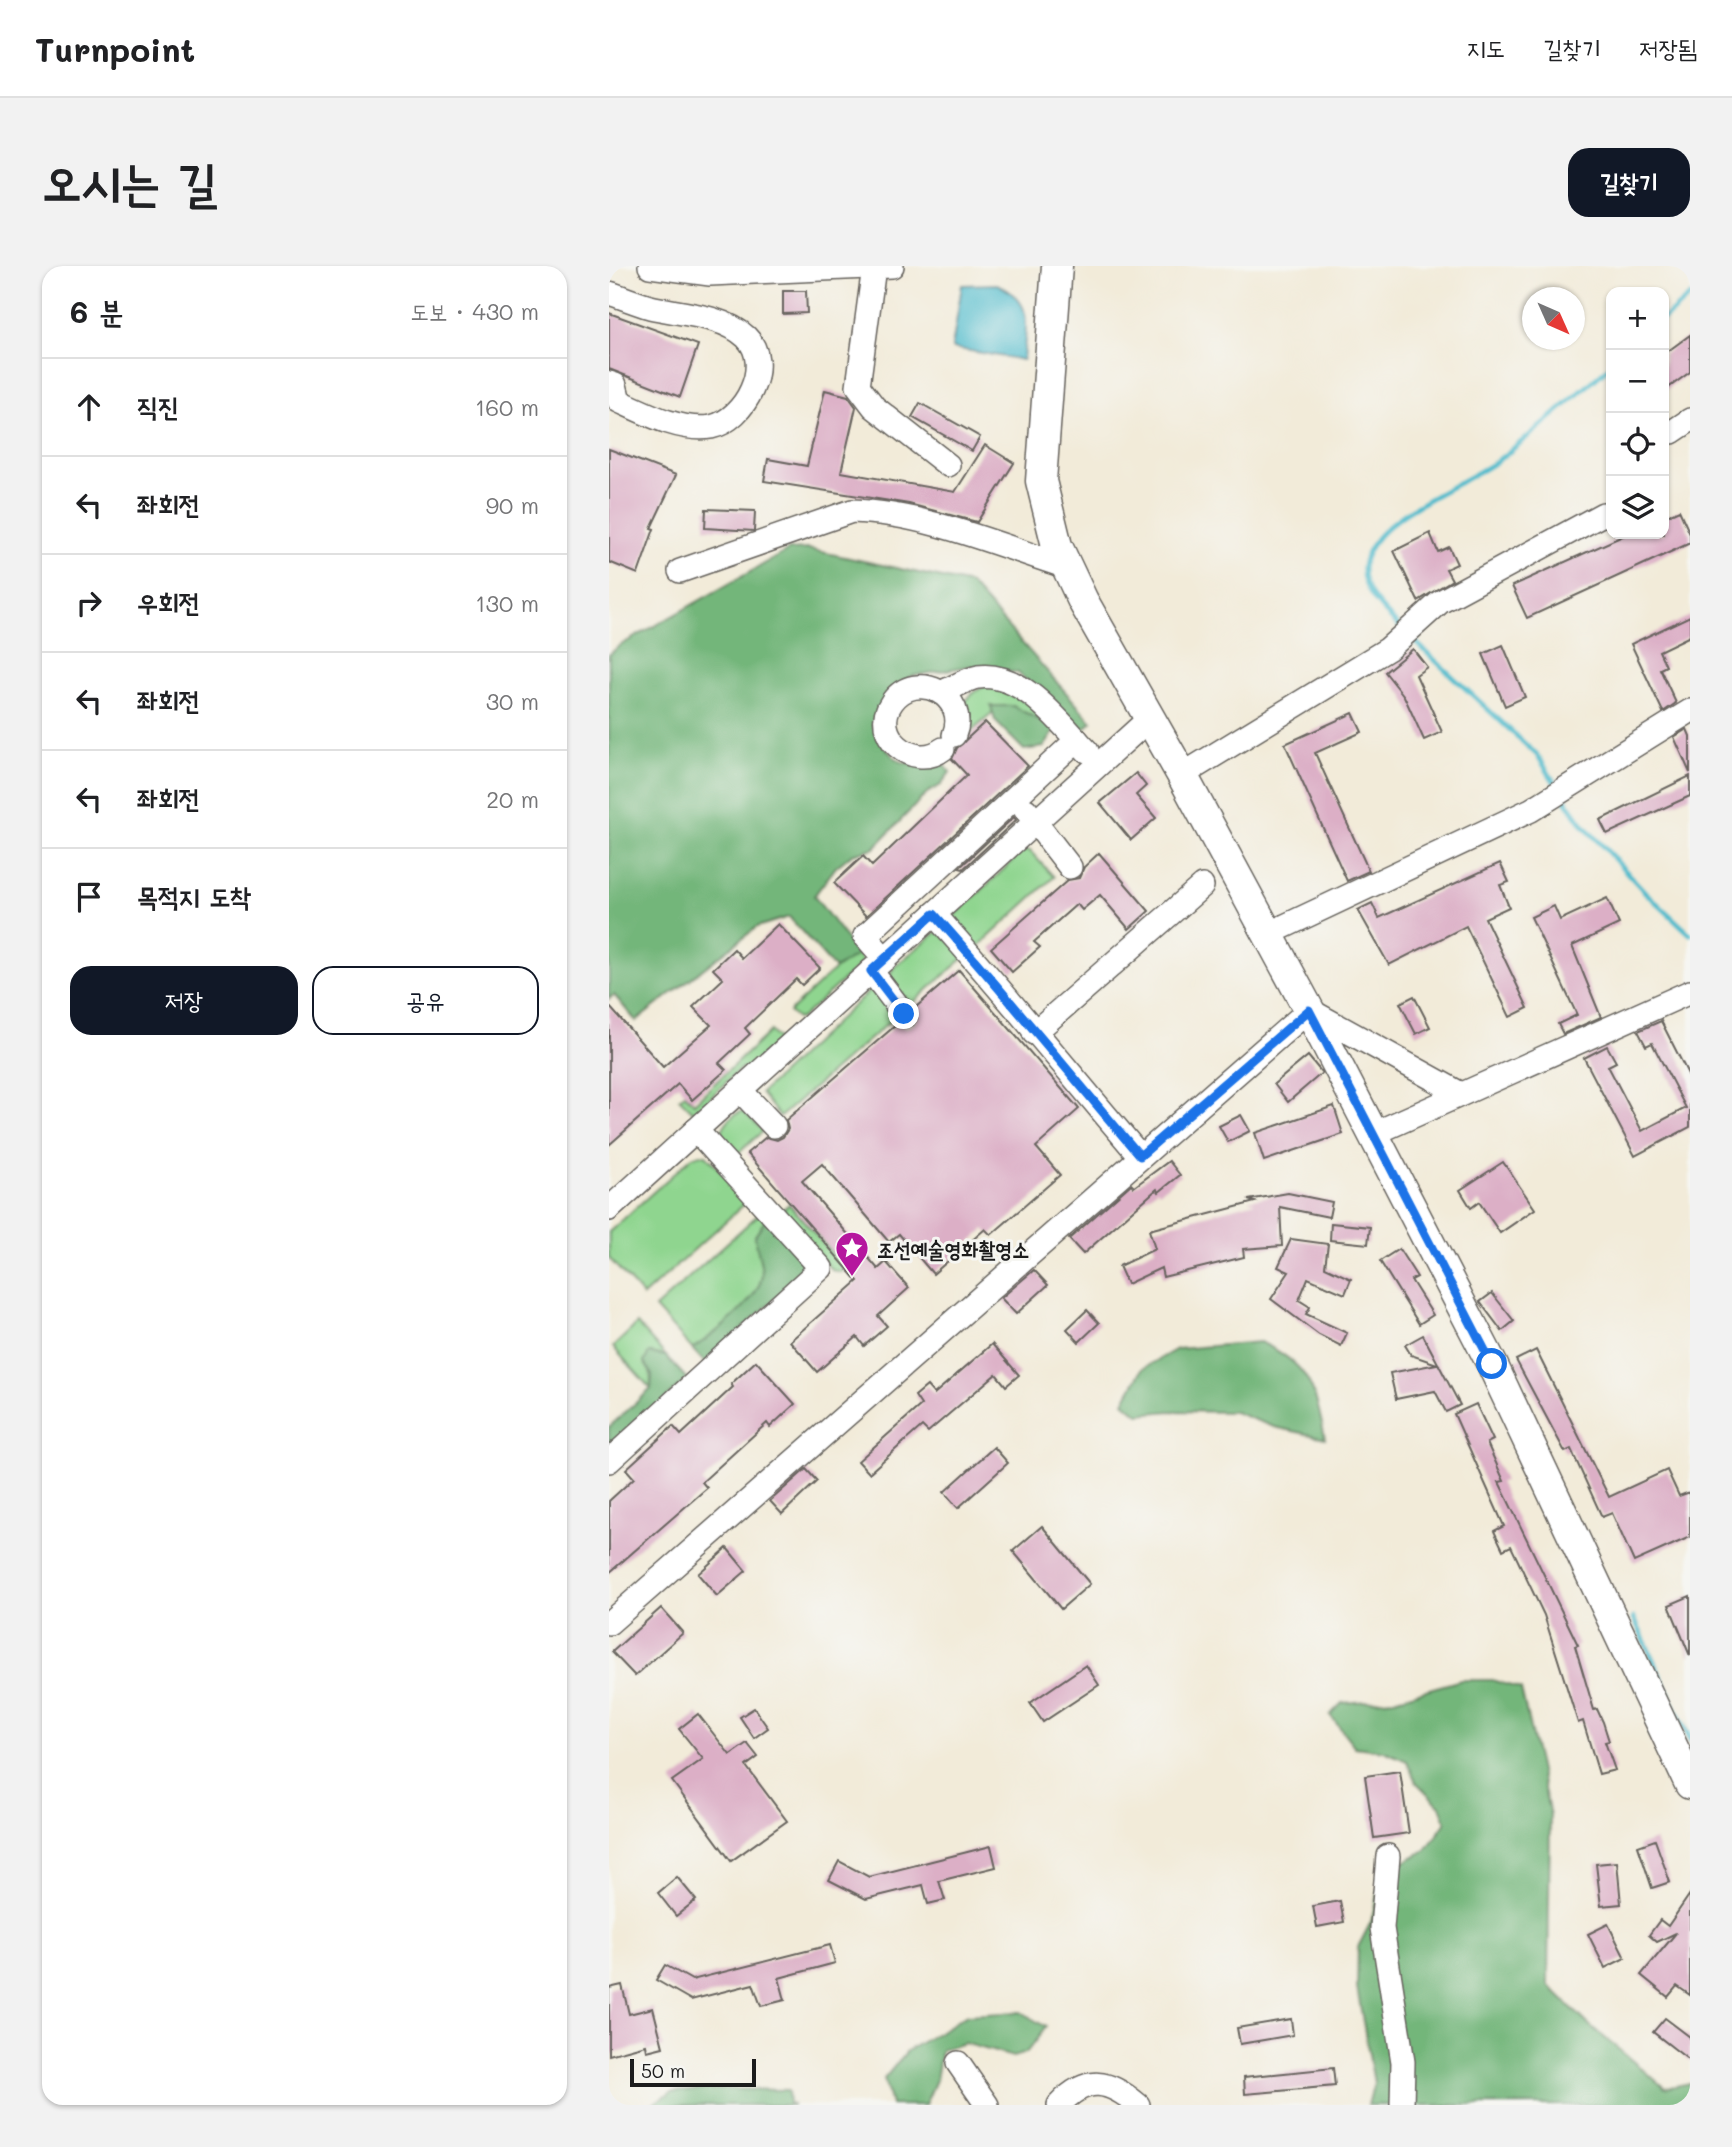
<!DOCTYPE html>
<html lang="ko">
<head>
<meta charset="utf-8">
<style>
	:root { --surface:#fff; --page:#f2f2f2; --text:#202124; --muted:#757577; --line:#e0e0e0; --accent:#111827 }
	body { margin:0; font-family:Mali,"Poor Story",sans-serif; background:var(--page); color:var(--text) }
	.controls { position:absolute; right:21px; top:21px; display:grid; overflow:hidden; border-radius:14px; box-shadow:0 2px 5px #0004 }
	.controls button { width:63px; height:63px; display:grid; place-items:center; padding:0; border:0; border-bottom:2px solid var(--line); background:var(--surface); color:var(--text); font:35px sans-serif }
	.compass { position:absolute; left:913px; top:21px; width:63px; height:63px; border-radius:50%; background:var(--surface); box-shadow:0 2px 5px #0004; rotate:135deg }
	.scale { position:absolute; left:21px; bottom:18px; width:126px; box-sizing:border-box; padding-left:7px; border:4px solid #1c1c1c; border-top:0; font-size:19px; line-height:24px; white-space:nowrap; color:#1c1c1c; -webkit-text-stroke:5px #f6f6f2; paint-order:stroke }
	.stop { position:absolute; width:21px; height:21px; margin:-16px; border:5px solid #1a73e8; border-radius:50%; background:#fff }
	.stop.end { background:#1a73e8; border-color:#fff; box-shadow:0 2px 7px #0008 }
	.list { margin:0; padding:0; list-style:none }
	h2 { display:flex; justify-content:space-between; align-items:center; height:91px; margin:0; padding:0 28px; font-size:30px }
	h2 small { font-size:23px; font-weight:400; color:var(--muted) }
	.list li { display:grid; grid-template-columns:46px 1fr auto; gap:21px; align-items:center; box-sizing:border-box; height:98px; padding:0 28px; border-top:2px solid var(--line) }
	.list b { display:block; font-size:26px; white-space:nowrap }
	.list em { font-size:23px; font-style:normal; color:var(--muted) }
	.actions { display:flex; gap:14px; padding:21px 28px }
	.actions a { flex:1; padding:16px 0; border:2px solid var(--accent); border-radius:21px; text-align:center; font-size:24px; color:var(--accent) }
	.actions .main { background:var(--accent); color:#fff }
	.icon { flex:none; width:38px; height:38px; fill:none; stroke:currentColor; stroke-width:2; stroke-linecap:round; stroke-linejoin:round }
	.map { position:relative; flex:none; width:1081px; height:1839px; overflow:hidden; border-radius:21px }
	header { display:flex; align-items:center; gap:42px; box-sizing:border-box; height:98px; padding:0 35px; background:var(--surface); border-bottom:2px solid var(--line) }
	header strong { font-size:33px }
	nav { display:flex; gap:38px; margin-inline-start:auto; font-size:24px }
	.intro { display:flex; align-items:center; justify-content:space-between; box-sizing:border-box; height:168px; padding:0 42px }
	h1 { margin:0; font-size:49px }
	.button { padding:18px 32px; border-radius:21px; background:var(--accent); color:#fff; font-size:24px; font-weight:700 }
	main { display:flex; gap:42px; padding:0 42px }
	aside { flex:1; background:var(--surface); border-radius:21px; box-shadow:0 2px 5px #0004 }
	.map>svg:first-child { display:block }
</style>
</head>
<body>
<header>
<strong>Turnpoint</strong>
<nav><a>지도</a><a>길찾기</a><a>저장됨</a></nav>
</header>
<div class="intro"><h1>오시는 길</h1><a class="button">길찾기</a></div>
<main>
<aside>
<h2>6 분<small>도보 · 430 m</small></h2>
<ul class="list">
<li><svg class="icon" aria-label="ahead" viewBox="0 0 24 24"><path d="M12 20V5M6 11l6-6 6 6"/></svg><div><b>직진</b></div><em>160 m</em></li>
<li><svg class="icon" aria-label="left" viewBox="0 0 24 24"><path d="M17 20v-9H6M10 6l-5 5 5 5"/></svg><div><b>좌회전</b></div><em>90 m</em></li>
<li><svg class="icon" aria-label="right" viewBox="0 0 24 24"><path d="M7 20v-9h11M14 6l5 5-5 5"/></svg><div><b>우회전</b></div><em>130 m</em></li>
<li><svg class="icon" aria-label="left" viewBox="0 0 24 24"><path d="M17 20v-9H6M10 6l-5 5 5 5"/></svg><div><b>좌회전</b></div><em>30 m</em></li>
<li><svg class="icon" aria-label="left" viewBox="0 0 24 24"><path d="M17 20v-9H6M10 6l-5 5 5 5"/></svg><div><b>좌회전</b></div><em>20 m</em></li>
<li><svg class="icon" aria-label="arrive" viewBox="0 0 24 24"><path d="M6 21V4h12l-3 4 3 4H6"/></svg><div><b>목적지 도착</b></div></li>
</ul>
<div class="actions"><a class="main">저장</a><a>공유</a></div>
</aside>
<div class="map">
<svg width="1081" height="1839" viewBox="0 0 1081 1839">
	<rect width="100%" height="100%" fill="#f6f6f2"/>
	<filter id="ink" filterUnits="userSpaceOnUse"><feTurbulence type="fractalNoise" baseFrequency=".0143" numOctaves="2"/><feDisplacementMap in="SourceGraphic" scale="14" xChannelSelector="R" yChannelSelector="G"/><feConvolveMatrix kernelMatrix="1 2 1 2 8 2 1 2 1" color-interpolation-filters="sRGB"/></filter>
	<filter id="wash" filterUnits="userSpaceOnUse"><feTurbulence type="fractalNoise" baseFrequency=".00686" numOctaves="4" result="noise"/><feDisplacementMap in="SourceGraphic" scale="28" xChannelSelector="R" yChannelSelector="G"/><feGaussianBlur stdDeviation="1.57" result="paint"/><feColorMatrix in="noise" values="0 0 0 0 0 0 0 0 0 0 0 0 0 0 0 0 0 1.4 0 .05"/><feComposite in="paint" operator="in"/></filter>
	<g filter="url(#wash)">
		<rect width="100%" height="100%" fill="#f2ebd9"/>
		<g fill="#8fd58f" stroke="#567856" stroke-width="2">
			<path d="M380,418L423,439L447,463L404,440H382L384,447L356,471L352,467C351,440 355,429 380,418Z"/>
			<path d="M415,584L421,585L445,611L367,683L342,653Z"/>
			<path d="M329,665L357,690L300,740L280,710L285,701Z"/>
			<path d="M249,688L254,696L192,752L188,753L180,746L226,703Z"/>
			<path d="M267,723L287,750L171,851L152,827L261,724Z"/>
			<path d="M161,765L169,774L140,802H132L85,847L70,832L76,828L85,837Z"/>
			<path d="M134,845L154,865L125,891L111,875C112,861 120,849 134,845Z"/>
			<path d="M91,888L97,889L140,934L34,1030L0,992V966L83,891Z"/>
			<path d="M180,938L236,1002L232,1006L223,1004L172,945Z"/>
			<path d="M151,947L157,953L146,970C147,982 153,996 153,1008C152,1034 103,1070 83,1083L46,1042Z"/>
			<path d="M28,1058L57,1090L41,1087L42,1123L4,1081Z"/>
		</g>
		<g fill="#73b67a" stroke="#48694b" stroke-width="2">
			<path d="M199,283L361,318L483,456L474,464L409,407L361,400L303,410L287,421L272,474C289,505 303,497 334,497L341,506L332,519L318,527L265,582L243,588L227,601L205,630L249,688L226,703L180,651L148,661L27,755L5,729L0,733V389L10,380L180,284Z"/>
			<path d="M382,440H404L447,463L435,481L415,484L386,455Z"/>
			<path d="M157,953L194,995L192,1009L96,1097L83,1083C103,1070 152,1034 153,1008C153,996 147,982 146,970Z"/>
			<path d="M651,1076C701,1098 706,1123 716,1172L665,1161L625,1146L562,1145L529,1148L515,1136L533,1103L568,1083Z"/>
			<path d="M40,1087L57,1090L78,1113L0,1185V1161L42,1123L43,1109L35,1096Z"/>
			<path d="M852,1414H883L912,1423L941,1549L939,1719L978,1757L1056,1822L1081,1817V1839H759L765,1817L748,1722L749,1681L762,1656L771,1616L784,1602L817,1584L837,1556L831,1540L807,1516L798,1495L775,1485L746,1481L721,1449L733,1437L785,1433Z"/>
			<path d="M412,1746L437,1761L417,1787L404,1791L355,1777L332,1784L327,1814L316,1839H282L275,1813L298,1785L358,1749Z"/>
			<path d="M108,1823L179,1824L180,1837L184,1839H42L62,1826Z"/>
		</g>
		<path fill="#50bbcc" stroke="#366c74" stroke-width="2" d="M388,18C426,37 417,57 414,94L343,82L353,19Z"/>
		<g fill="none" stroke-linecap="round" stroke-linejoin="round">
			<g stroke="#50bbcc" stroke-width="5">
				<path d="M1055,53L1081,30"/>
				<path d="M793,363C777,347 748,323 755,296C768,247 855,220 892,192C930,163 966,131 1002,99"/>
				<path d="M800,370L929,490L949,522"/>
				<path d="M954,530L975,560L1036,626L1081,668"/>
				<path d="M1025,1352L1081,1474"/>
			</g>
		</g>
		<g id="blocks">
			<g fill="#dcafc6">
				<path d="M174,25H197L198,47L174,48Z"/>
				<path d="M0,47L89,79L71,131L0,103Z"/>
				<path d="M1081,69V106L1055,125V88Z"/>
				<path d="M216,124L239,130L247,141L232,206L346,226L376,179L405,197L368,256L300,238L155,215L159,193L198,200Z"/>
				<path d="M311,137L371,171L363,185L303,151Z"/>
				<path d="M0,183L67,209L42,262L45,263L29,308L0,296Z"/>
				<path d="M97,243L146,245L145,265L96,262Z"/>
				<path d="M1070,244L1081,268V277L918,352L903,320L1018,268H1055V251Z"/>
				<path d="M821,267L829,286L840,281L848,298L837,303L843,314L809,335L785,285Z"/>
				<path d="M1081,350V370L1050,385L1057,400L1051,403L1067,437L1054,446L1022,378Z"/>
				<path d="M894,379L916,431L896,440L874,388Z"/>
				<path d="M804,383L818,401L807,409L833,466L815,474L795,430L776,406Z"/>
				<path d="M744,447L753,466L706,487L760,605L738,615L676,478Z"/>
				<path d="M376,456L419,500L257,650L225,617L254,590L263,600L358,509L343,493L348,482Z"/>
				<path d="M1078,463L1081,470V507L1065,471Z"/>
				<path d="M527,507L537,520L527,529L547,552L522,574L491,537Z"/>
				<path d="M1081,510V530L998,568L991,554Z"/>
				<path d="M405,551L407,554L354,603L350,602Z"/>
				<path d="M490,587L540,645L520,663L491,629L473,644L468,638L425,676L431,681L403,706L382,682L459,614L470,612L475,601Z"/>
				<path d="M891,597L900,616L891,619L900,641L876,652L919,742L901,751L857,660L780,699L749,644L763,637L770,652Z"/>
				<path d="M998,632L1010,658L963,680L992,751L954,768L949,758L968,749L922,651L945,640L951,654Z"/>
				<path d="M169,658L211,702L193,719L187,713L136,762L141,768L110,797L117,804L83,834L69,818L0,879V740L54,801L102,759L84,741L114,713L104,703L125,683L133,692Z"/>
				<path d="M350,704L470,843L427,881L451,909L382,969L376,963L324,1008L290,968L280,976L213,898L193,915L269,1003L277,996L300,1022L269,1050L278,1060L255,1080L248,1071L208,1106L181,1075L249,1015L138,887L157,871L168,874L174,871L179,863L177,854L287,759L296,762L304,759L308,753L307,741Z"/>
				<path d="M805,730L821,761L807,768L791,737Z"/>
				<path d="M1052,755L1081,812V861L1026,890L975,792L998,780L1007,796L999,800L1033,865L1077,842L1043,777L1037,780L1029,765Z"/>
				<path d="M699,790L713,807L679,836L665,818Z"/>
				<path d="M725,840L734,868L655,895L646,867Z"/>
				<path d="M632,849L641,865L619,876L610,860Z"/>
				<path d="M560,895L571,909L550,926L548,923L474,988L460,973L522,918L525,921Z"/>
				<path d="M894,896L926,943L891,967L870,936L862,942L851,924Z"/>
				<path d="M679,927L723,936L720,951L671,941L673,980L634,983L635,991L554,1011L552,1002L518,1018L510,1000L546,983L540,964L646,936L639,934Z"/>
				<path d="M722,957L761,961L759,978L721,974Z"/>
				<path d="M682,973L719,978L716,1001L742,1013L736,1028L699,1012L690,1034L701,1041L697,1048L738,1067L732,1080L710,1069L662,1033L680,1006L669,1001Z"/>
				<path d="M790,983L808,1011L802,1014L824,1049L810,1058L771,995Z"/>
				<path d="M425,1004L439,1019L407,1048L392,1032Z"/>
				<path d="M883,1027L905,1055L893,1065L871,1036Z"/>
				<path d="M478,1044L490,1057L470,1076L458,1063Z"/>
				<path d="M814,1069L851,1139L837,1146L826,1125L787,1133L781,1107L828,1098L802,1089L796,1079Z"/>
				<path d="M383,1078L410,1109L397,1120L387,1108L319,1166L313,1160L260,1207L249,1195L312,1139L306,1130L318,1120L325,1128Z"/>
				<path d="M927,1084L1000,1231L1058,1204L1070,1230L1081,1226V1271L1025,1296L1003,1247L993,1251L962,1183L956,1186L907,1094Z"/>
				<path d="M147,1095L186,1138L161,1161L158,1157L93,1216L98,1222L0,1307V1235L25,1212L17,1203L64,1160L72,1169L124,1121L122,1118Z"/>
				<path d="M867,1138L884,1174L878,1177L895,1215L890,1216L969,1379L966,1380L985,1444L988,1443L994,1456L1000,1475L996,1476L1006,1504L990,1508L974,1455L969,1457L935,1349L902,1280L894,1284L885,1265L895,1260L845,1148Z"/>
				<path d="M385,1181L399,1197L349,1242L335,1226Z"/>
				<path d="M197,1203L208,1215L173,1248L161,1235Z"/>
				<path d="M433,1260L481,1318L452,1343L404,1285Z"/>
				<path d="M118,1282L137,1305L108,1330L89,1308Z"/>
				<path d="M1081,1330V1390L1060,1339Z"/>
				<path d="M52,1342L74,1367L26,1410L3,1386Z"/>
				<path d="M477,1399L490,1419L434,1456L421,1437Z"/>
				<path d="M145,1442L159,1462L145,1472L131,1451Z"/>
				<path d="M89,1448L121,1489L138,1477L149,1491L137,1500L178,1555L122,1595L63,1515L94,1493L70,1463Z"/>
				<path d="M791,1505L800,1567L765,1572L756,1510Z"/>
				<path d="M1046,1574L1061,1616L1043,1622L1029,1580Z"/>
				<path d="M382,1580L387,1601L330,1615L336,1634L319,1638L314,1619L257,1633L220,1614L230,1595L260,1611Z"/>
				<path d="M1008,1596L1012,1638L992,1640L987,1598Z"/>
				<path d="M68,1611L87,1634L67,1650L49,1627Z"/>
				<path d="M1081,1628V1729L1068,1720L1059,1731L1032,1709L1067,1667L1048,1676L1040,1669L1051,1654L1059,1660Z"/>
				<path d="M731,1635L735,1656L708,1661L704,1640Z"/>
				<path d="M999,1658L1016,1692L996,1702L979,1668Z"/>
				<path d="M221,1679L226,1697L170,1712L176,1734L152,1740L144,1718L82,1734L47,1714L56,1699L83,1714Z"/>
				<path d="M13,1719L20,1748L44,1742L54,1781L38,1785L37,1779L0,1789V1722Z"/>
				<path d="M1056,1752L1081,1771V1795L1044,1766Z"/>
				<path d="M682,1753L684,1769L631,1778L628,1762Z"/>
				<path d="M724,1802L726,1820L636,1828L635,1811Z"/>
			</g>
		</g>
	</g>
	<g filter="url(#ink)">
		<use href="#blocks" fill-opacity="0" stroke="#67645e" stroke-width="2"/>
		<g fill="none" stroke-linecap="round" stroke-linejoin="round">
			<defs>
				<g id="minor">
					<path d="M41,0L101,8L283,0"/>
					<path d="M265,1L249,120L265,141L339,199"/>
					<path d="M0,27C13,31 27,37 41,41C71,48 114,49 137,71C165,98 136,154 102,161C72,166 36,147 10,135L6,119L0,117"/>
					<path d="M1063,166L1081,154"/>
					<path d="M71,305L243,245C316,247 389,279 458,301"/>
					<path d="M333,426C344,422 357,413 369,411C414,405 451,457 478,485"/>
					<path d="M334,483C304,506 260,468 283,436C307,402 361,430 345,469"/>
					<path d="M573,509L779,383L831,336L994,248"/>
					<path d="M417,544L461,601"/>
					<path d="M325,648C396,727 462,809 531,890"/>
					<path d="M659,668L922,544L1081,445"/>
					<path d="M276,693L256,670L468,474"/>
					<path d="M262,705L295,748"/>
					<path d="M425,767L593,620"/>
					<path d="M131,824L165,860"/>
					<path d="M764,868L1081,726"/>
					<path d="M0,943L540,453"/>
					<path d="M0,1195L212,1002L87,864"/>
					<path d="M0,1357L700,744L852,828"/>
					<path d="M779,1590L773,1662L794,1796L793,1839"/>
					<path d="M349,1797L378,1839"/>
					<path d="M450,1839C478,1809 500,1814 529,1839"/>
				</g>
				<path id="major" d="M448,0L432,215L448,280L474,335L573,509L700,744L883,1098L1081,1518"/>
			</defs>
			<use href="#minor" stroke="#67645e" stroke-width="26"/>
			<use href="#major" stroke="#67645e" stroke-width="33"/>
			<use href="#minor" stroke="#fff" stroke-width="23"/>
			<use href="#major" stroke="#fff" stroke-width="30"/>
		</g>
	</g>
	<g fill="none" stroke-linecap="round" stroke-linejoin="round" filter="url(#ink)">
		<path stroke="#1a73e8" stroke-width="9" d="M295,748L262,705L325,648C396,727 462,809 531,890L700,744L883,1098"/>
	</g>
	<defs>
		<symbol id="sight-pin" viewBox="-11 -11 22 30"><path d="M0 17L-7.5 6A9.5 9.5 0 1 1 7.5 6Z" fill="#b5179e" stroke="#f6f6f2"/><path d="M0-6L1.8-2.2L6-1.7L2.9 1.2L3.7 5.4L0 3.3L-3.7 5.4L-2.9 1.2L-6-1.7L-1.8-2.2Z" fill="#fff"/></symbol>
	</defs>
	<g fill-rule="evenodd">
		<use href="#sight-pin" x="224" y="963" width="38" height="52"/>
	</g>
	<g text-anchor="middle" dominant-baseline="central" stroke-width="6" stroke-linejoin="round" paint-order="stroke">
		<g font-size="21" font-weight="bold" fill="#1c1c1c" stroke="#f6f6f2" text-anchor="start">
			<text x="268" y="982">조선예술영화촬영소</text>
		</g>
	</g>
</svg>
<div class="controls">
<button>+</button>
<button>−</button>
<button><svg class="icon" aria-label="locate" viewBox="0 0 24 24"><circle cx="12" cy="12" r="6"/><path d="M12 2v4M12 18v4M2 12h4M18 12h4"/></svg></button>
<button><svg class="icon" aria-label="layers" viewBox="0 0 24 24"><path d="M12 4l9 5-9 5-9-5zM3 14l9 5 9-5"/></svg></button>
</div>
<svg class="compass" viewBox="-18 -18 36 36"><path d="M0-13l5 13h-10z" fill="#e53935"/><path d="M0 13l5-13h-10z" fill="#757577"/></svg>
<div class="scale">50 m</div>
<div class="stop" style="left:883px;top:1098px"></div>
<div class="stop end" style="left:295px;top:748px"></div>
</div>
</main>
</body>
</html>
